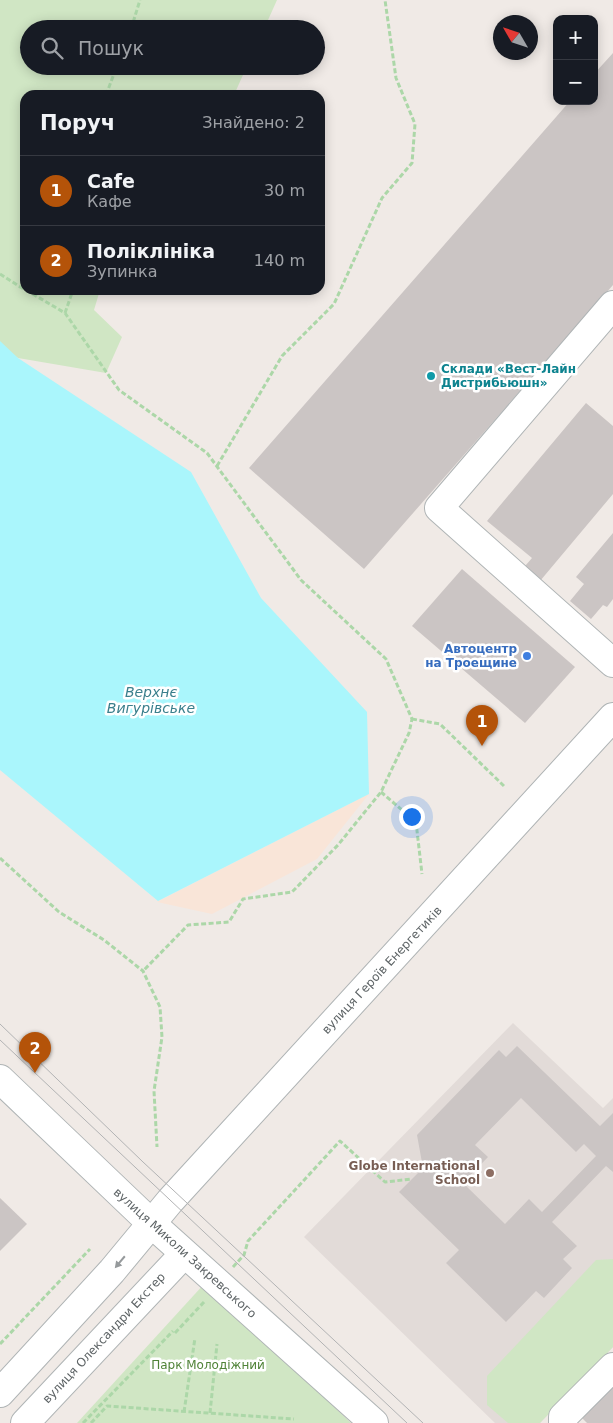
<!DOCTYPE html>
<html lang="uk">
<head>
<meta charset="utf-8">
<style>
	:root { --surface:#171b24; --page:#20242c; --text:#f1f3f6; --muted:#9ea1a6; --line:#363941; --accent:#b45309 }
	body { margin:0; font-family:"DejaVu Sans",sans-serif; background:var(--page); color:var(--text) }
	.controls { position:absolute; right:15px; top:15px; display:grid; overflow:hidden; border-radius:10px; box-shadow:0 2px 12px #0003 }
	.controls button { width:45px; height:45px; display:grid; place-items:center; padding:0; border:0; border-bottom:1px solid var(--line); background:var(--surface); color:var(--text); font:25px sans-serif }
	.compass { position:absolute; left:493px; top:15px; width:45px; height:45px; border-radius:50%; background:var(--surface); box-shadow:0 2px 12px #0003; rotate:309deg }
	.you { position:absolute; left:411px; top:816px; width:18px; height:18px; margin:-12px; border:4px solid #fff; border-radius:50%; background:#1a73e8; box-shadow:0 0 0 8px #1a73e833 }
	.badge { display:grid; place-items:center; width:32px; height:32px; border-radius:50%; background:var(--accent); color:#fff; font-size:16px; font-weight:700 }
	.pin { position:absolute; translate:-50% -41px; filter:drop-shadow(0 1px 2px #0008) }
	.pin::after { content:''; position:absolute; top:26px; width:18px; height:15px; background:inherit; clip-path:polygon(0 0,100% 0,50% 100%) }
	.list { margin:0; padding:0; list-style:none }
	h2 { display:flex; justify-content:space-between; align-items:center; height:65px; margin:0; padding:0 20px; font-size:21px }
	h2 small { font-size:16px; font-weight:400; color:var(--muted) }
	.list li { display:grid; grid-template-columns:32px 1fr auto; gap:15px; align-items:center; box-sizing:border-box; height:70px; padding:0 20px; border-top:1px solid var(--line) }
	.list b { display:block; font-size:19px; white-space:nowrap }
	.list p { margin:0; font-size:16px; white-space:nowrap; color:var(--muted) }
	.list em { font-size:16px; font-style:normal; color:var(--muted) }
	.icon { flex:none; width:28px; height:28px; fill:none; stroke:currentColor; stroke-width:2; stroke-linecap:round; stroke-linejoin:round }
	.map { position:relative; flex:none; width:613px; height:1423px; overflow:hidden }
	.search { position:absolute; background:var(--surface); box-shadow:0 2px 12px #0003; left:20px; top:20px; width:305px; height:55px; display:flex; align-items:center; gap:12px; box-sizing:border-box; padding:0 18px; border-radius:28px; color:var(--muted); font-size:19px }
	.panel { position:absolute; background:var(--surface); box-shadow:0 2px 12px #0003; left:20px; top:90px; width:305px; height:205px; border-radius:15px }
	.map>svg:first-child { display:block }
</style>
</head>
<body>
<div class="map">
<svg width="613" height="1423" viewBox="0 0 613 1423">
	<rect width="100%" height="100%" fill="#f0eae6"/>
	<path fill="#e2dbd8" d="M513,1023L603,1108L613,1098V1347L540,1423H495L304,1237Z"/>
	<g fill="#d0e6c4">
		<path d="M0,0H277L264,29H29V66H247L234,95H25V290H100L94,310L122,337L106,373L18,358L0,346Z"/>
		<path d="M613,1259V1347L540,1423H508L487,1405V1376L596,1260Z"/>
		<path d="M205,1283L351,1423H77Z"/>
	</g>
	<path fill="#f9e5d8" d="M369,794L317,859L212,914L157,902Z"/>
	<path fill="#aaf6fc" d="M0,341L18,358L191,472L261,598L367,712L369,794L158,901L0,770Z"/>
	<g fill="#cbc5c4" fill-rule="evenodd">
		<path d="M613,53V285L364,569L249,468L570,101H594V74Z"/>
		<path d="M586,403L613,426V494L535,587L519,573L532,558L487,521Z"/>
		<path d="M613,533V599L607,607L603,605L591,619L570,601L584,584L576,577Z"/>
		<path d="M462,569L575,667L525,723L412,626Z"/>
		<path d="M517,1046L600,1126L613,1113V1172L606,1166L552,1222L577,1246L563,1259L572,1268L544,1298L536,1291L506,1322L446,1263L459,1250L399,1192L423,1168L417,1135L499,1050L506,1057ZM521,1098L576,1152L584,1144L596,1156L542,1212L529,1199L505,1224L463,1183L488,1157L475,1145Z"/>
		<path d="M0,1198L27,1224L0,1251Z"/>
		<path d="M613,1380V1423H587L579,1415Z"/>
	</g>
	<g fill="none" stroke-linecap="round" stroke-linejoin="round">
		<defs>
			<g id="minor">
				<path d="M613,305L439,508L613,663"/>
				<path d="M0,1079L152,1224L374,1423"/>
				<path d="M0,1393L112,1271L170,1201L613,717"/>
				<path d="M25,1423L184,1254"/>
				<path d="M563,1423V1417L613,1367"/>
			</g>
		</defs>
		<use href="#minor" stroke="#afb4b5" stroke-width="30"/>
		<g stroke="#acd7a8" stroke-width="3" stroke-dasharray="5 2.5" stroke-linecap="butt">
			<path d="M131,29L140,0"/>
			<path d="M106,95L117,66"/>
			<path d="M0,274L25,290"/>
			<path d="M26,290L65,313L119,390L207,453L301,580L386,659L412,719L409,733L381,792L338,845L292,892L243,899L229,922L188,925L143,971"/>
			<path d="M65,313L73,290"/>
			<path d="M217,466L282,356L334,304L382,198L412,163L415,124L396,78L385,0"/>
			<path d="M412,719L440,724L504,786"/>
			<path d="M381,792L416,822L422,874"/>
			<path d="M0,858L59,912L104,940L143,971L160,1007L162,1037L154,1091L157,1147"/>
			<path d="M233,1267L244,1255L248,1241L340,1141L385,1182L412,1179"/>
			<path d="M175,1333L204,1302"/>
			<path d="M0,1344L90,1249"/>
			<path d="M184,1412L195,1338"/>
			<path d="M210,1413L217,1344"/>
			<path d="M83,1423L173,1331"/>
			<path d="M91,1423L107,1406L294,1419"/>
		</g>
		<use href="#minor" stroke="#fff" stroke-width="28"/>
		<g stroke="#b2b3b4" stroke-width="1">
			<path d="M0,1024L143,1162L423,1423"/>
			<path d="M0,1040L407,1423"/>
		</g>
	</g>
	<defs><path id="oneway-solid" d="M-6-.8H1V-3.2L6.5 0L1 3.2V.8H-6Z" transform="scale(1.25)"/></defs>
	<use fill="#969a9c" href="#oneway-solid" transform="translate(120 1262) rotate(130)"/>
	<circle fill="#0f9aa8" stroke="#fff" stroke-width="2" cx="431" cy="376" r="5"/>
	<circle fill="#3f7fe0" stroke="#fff" stroke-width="2" cx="527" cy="656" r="5"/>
	<circle fill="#8d6e63" stroke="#fff" stroke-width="2" cx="490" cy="1173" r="5"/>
	<g text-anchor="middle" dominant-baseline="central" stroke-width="5" stroke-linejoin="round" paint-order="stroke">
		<g font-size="12" font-weight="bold" fill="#0d838f" stroke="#fff" text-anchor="start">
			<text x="441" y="369">Склади «Вест-Лайн<tspan x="441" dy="14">Дистрибьюшн»</tspan></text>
		</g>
		<g font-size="12" font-weight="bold" fill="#366cbe" stroke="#fff" text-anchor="end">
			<text x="517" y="649">Автоцентр<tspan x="517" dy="14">на Троещине</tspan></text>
		</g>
		<g font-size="12" fill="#5e6466" stroke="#fff">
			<text transform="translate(382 970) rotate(-47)">вулиця Героїв Енергетиків</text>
			<text transform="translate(185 1253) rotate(42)">вулиця Миколи Закревського</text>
			<text transform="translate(104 1338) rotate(-47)">вулиця Олександри Екстер</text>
		</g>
		<g font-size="12" font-weight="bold" fill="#785e54" stroke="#fff" text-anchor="end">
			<text x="480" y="1166">Globe International<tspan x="480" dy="14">School</tspan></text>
		</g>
		<g font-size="12" fill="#508338" stroke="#fff">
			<text x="208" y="1365">Парк Молодіжний</text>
		</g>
		<g font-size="14" font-style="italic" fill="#3a7f8c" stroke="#fff">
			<text x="151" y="692">Верхнє<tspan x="151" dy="16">Вигурівське</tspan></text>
		</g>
	</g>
</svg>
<div class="controls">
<button>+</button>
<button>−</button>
</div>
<svg class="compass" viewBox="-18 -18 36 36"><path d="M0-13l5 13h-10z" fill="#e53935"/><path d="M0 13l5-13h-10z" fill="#9ea1a6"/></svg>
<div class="you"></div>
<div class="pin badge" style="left:482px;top:746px">1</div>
<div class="pin badge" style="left:35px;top:1073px">2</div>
<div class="search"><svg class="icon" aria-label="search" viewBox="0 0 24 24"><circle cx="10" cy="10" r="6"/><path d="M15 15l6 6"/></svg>Пошук</div>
<section class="panel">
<h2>Поруч<small>Знайдено: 2</small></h2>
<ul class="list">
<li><span class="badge">1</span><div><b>Cafe</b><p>Кафе</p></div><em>30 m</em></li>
<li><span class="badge">2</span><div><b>Поліклініка</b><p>Зупинка</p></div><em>140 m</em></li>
</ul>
</section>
</div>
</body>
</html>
